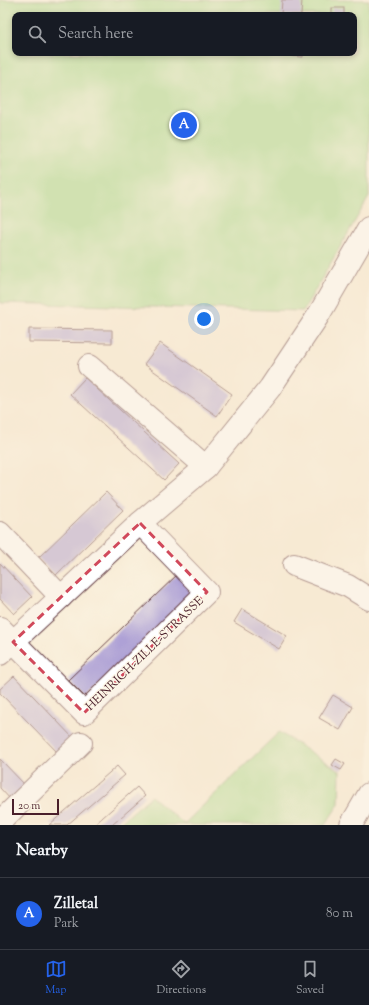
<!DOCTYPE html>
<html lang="en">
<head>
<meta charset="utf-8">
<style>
	:root { --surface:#171b24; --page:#20242c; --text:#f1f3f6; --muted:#9ea1a6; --line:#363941; --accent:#2563eb }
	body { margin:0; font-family:"Sorts Mill Goudy",serif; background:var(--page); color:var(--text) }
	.scale { position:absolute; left:12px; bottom:10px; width:47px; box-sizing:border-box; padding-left:4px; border:2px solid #4a1f2b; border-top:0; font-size:11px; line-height:14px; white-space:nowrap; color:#4a1f2b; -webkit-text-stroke:3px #fcf5e5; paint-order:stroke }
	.you { position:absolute; left:204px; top:319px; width:14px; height:14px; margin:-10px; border:3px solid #fff; border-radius:50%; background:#1a73e8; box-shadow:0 0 0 6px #1a73e833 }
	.badge { display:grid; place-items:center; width:26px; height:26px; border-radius:50%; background:var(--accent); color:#fff; font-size:13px; font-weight:700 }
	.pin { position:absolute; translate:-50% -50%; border:2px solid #fff; box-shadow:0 1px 4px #0006 }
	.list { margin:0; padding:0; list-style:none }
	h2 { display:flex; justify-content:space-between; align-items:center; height:52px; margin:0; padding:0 16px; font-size:17px }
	h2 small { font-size:13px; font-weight:400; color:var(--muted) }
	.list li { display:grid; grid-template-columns:26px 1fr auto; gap:12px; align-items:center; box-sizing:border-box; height:72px; padding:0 16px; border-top:1px solid var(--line) }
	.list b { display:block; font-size:15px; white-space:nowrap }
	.list p { margin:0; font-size:13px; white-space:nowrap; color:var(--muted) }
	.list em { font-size:13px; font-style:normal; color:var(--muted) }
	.icon { flex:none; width:22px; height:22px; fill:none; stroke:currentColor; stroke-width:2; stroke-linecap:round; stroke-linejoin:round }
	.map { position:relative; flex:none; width:369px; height:825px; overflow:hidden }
	.search { position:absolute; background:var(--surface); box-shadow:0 2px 6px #0003; left:12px; right:12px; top:12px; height:44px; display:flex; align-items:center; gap:10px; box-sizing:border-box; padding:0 14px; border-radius:8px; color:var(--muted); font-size:15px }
	.sheet { height:124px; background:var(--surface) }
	nav { display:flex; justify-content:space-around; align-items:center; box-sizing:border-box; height:56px; border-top:1px solid var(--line); background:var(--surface); font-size:11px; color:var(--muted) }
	nav a { display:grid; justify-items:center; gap:2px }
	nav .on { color:var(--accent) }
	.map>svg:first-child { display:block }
</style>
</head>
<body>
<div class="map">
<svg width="369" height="825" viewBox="0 0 369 825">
	<rect width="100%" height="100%" fill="#fcf5e5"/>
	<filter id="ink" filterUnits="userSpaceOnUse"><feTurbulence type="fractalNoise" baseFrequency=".025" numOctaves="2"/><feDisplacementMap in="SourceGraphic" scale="8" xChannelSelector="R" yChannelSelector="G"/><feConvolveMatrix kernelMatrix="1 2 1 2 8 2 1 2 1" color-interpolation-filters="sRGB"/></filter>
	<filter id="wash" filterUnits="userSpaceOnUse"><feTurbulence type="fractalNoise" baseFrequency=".012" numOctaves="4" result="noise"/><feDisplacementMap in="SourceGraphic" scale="16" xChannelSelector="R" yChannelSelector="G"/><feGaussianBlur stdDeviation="0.9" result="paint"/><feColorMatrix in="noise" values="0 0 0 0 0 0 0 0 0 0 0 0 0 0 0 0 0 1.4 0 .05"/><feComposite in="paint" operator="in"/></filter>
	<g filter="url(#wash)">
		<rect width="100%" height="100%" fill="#f7ead3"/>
		<g fill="#a2d888" stroke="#767c5a" fill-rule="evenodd">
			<path d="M0,0H369V197L303,311L0,303ZM15,15H354V53H15Z"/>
			<path d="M279,732L340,771L339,804L325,825H118L151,796L184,824Z"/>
		</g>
		<g id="blocks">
			<g fill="#aea1d6">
				<path d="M282,0H302L301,15H281Z"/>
				<rect x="332" y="8" width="12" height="7"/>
				<path d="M291,53H303V57L291,56Z"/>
				<path d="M29,329L112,330V343L29,342Z"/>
				<path d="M160,343L232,394L217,416L144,364Z"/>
				<path d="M85,378L179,464L164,480L70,394Z"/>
				<path d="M106,492L123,510L55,576L38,558Z"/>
				<path d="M0,563L32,597L14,614L0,599Z"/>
				<path d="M180,572L198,590L86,698L68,680Z"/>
				<path d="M242,609L287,636L279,649L234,622Z"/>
				<path d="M14,676L75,740L60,755L0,693V689Z"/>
				<path d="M333,695L353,707L340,730L319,718Z"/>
				<path d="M0,759L26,786L11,800L0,788Z"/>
				<path d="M336,759L345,764L341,770L332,765Z"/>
				<path d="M117,766L125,775L67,825H49Z"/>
				<path d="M137,787L145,796L112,825H94Z"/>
			</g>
		</g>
	</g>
	<g filter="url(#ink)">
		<use href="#blocks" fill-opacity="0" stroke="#643d44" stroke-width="1"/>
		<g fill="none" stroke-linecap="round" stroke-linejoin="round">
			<defs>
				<g id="minor">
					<path d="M89,366L206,467"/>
					<path d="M0,533L61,597"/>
					<path d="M294,565L348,586L369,599"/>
					<path d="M0,628L84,713L207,592L140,523"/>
					<path d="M0,654L140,523L206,467L270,388L318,316L369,228"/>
					<path d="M0,822L81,743"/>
					<path d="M351,825L369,794"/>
				</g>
			</defs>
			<use href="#minor" stroke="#643d44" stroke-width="24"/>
			<use href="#minor" stroke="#fff" stroke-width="22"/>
		</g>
	</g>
	<path d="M0 0H369V825H0ZM140,523L207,592L84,713L13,642Z" fill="#f7ead3" fill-opacity=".55" fill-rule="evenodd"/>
	<path fill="none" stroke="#d1495b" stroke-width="3" stroke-dasharray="8 5" stroke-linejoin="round" d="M140,523L207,592L84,713L13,642Z"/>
	<g text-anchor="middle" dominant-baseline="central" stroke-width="3" stroke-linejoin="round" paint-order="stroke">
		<g font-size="12" fill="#4a1f2b" stroke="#fcf5e5">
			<text transform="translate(145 654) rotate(-44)">HEINRICH-ZILLE-STRASSE</text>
		</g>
	</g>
</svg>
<div class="scale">20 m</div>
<div class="you"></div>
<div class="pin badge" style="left:184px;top:125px">A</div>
<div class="search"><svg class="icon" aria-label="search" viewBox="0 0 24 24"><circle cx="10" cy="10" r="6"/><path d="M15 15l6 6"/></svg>Search here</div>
</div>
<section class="sheet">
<h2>Nearby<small></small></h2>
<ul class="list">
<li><span class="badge">A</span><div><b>Zilletal</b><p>Park</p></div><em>80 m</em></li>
</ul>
</section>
<nav>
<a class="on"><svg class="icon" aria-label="map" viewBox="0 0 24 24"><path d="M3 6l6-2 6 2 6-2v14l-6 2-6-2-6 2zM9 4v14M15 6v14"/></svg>Map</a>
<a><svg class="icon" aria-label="directions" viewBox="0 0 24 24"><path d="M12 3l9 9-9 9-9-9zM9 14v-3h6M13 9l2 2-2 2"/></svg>Directions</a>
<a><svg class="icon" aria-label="saved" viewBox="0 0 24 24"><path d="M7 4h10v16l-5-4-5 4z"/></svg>Saved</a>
</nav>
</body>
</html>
